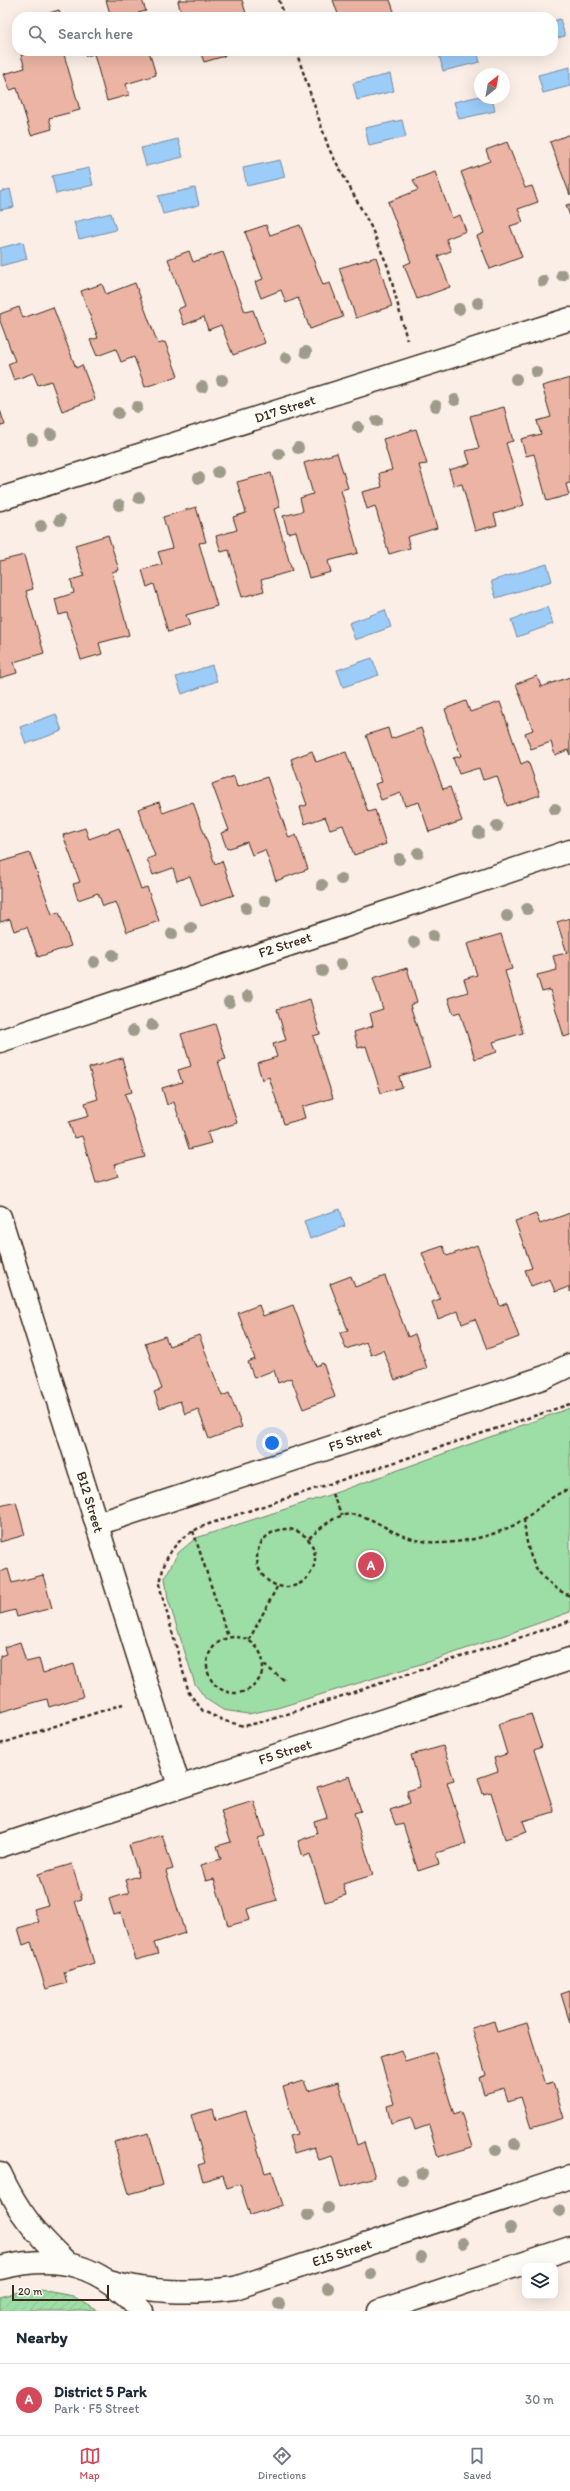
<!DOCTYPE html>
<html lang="en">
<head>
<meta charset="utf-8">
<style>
	:root { --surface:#fff; --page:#f6f6f7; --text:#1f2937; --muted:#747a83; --line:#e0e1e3; --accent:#d1495b }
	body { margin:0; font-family:Itim,sans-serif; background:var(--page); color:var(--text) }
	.controls { position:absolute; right:12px; bottom:12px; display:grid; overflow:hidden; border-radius:8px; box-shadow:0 4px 16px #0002 }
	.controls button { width:36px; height:36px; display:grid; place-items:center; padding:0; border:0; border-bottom:1px solid var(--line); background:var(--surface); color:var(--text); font:20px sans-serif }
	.compass { position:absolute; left:474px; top:68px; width:36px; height:36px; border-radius:50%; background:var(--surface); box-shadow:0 4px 16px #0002; rotate:31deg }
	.scale { position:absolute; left:12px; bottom:10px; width:97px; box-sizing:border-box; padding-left:4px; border:2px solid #3b2a1e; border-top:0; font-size:11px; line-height:14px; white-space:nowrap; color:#3b2a1e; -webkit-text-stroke:3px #fdfcf7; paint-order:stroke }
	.you { position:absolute; left:272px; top:1443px; width:14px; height:14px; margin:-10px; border:3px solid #fff; border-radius:50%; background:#1a73e8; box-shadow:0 0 0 6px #1a73e833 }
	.badge { display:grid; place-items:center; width:26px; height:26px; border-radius:50%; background:var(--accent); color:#fff; font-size:13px; font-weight:700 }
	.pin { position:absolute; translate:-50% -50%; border:2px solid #fff; box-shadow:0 1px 4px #0006 }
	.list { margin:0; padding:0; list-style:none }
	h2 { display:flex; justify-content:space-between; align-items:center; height:52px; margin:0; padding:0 16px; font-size:17px }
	h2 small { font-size:13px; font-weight:400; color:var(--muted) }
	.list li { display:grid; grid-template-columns:26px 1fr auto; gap:12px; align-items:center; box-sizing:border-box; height:72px; padding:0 16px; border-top:1px solid var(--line) }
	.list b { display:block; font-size:15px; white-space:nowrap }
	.list p { margin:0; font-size:13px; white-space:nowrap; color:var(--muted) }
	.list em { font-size:13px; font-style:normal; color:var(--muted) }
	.icon { flex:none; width:22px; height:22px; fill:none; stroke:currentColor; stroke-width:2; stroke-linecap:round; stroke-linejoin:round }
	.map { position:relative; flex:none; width:570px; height:2311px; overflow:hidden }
	.search { position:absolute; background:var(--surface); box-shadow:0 4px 16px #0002; left:12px; right:12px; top:12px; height:44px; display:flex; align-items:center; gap:10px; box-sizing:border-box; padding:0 14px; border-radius:16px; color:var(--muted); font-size:15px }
	.sheet { height:124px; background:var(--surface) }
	nav { display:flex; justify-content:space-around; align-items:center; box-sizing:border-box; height:56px; border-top:1px solid var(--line); background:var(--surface); font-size:11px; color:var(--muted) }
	nav a { display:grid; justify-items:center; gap:2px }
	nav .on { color:var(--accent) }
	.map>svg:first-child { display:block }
</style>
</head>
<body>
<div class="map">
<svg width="570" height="2311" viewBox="0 0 570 2311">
	<defs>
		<pattern id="garden-furrows" width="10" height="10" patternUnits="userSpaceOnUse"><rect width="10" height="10" fill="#9ddea7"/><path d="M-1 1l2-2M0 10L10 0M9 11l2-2" fill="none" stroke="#88bf8f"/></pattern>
	</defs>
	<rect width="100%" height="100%" fill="#faeee6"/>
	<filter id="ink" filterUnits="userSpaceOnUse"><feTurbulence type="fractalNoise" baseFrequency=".025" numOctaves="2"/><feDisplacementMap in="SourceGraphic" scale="8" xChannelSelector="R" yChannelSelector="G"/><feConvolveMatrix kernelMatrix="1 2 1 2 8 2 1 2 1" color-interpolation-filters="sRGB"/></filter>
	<g filter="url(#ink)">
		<path fill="#9ddea7" stroke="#6c8462" d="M570,1408V1612L437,1659L277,1708L248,1714L223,1710L206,1699L195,1684L168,1599L165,1577L178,1553L196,1538L332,1494Z"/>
		<path fill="url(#garden-furrows)" stroke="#6c8462" d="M40,2290L73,2296L98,2311H0V2297L18,2292Z"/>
		<g fill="#9cccf8" stroke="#758ba1">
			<path d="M560,19L565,36L553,39V21Z"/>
			<path d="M450,51H477L480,62L443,71L439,54Z"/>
			<path d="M570,67V86L543,93L538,75Z"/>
			<path d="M390,74L394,91L357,100L353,83Z"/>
			<path d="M480,96V98H492L495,111L459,119L454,102Z"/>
			<path d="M402,120L406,137L369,146L365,128Z"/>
			<path d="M178,139L183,157L146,166L141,148Z"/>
			<path d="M280,160L285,177L247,186L243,168Z"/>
			<path d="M89,168L93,185L56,194L52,176Z"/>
			<path d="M195,188L199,205L163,214L158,196Z"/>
			<path d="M10,189L14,207L0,210V192Z"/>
			<path d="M111,213L116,230L79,239L74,222Z"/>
			<path d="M23,242L27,259L0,266V248Z"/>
			<path d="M547,564L552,581L496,598L491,581Z"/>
			<path d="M547,607L553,624L517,637L511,620Z"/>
			<path d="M385,610L391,627L355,640L349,623Z"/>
			<path d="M372,658L379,675L343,687L337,670Z"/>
			<path d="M212,665L217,681L182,694L176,677Z"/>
			<path d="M56,714L62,731L26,744L20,727Z"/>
			<path d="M340,1209L345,1226L310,1239L304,1221Z"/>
		</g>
		<g fill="#ecb4a4" stroke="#3b2a1e">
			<path d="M106,0H142L146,11L138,13L139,17H111Z"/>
			<path d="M180,0H242L247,17H190V15L182,17L178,1Z"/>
			<path d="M333,0H390L396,17H339Z"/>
			<path d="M59,10L61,17H36Z"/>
			<path d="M35,51H63L80,110L49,118L52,129L31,135L17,88L10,90L4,74L25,68L21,55Z"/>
			<path d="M84,51H149L156,75L126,84L129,95L107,101L94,54L86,56Z"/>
			<path d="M200,51H224L225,56L204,62Z"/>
			<path d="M570,134V195L550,142Z"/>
			<path d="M507,142L525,188L532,186L538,202L518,209L523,222L510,226L522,257L490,269L477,236L484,233L461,172L490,161L486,150Z"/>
			<path d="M435,172L452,218L460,215L466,231L446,239L451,251L438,256L450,287L417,299L404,265L411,262L388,202L418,190L413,180Z"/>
			<path d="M570,204V216L566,205Z"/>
			<path d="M266,225L270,235L300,225L323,285L330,283L343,317L310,329L298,298L286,303L281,290L261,298L255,282L263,279L245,232Z"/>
			<path d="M189,251L193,262L223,252L245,312L253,310L265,343L233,355L221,325L208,330L204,317L184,325L178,309L185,306L168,259Z"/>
			<path d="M376,257L392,306L356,318L339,268Z"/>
			<path d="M135,283L158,344L165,342L178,376L145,387L134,357L121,362L116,349L97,356L90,340L98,338L81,291L102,284L106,294Z"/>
			<path d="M19,307L23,318L53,307L76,368L82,365L95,399L62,411L51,381L38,385L33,373L14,380L8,364L15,361L0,321V314Z"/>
			<path d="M570,378V483L566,484L569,495L547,501L534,454L526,456L521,439L541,434L537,421L551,417L542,386Z"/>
			<path d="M504,407L513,441L506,443L524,505L494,514L497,525L475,531L462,484L454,486L449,470L470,464L466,451L479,448L470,416Z"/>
			<path d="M0,410L5,425L0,426Z"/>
			<path d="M416,429L427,464L419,465L437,528L407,537L410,548L389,554L375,506L367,509L362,492L382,487L379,473L392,470L383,439Z"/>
			<path d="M337,453L348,488L341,490L358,553L328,561L331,572L309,578L296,531L288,533L283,516L303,511L300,498L313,494L304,463Z"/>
			<path d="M271,473L280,507L274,509L292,571L261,580L264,591L242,597L229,550L221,552L216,536L237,530L233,517L246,513L237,482Z"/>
			<path d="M196,507L206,542L199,543L217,606L186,615L190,626L168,632L154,584L147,587L142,570L162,564L158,552L172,548L163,517Z"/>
			<path d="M108,535L119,570L112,572L129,635L99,643L102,654L81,660L67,613L59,615L55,599L74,593L71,580L84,576L75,545Z"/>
			<path d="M24,555L33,589L26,591L44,653L14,662L17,673L0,678V561Z"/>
			<path d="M537,676L541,687L570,677V755L568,750L555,755L551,742L531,749L525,733L533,730L516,684Z"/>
			<path d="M466,701L470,712L500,702L521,764L528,761L540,795L507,806L497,776L483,780L479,768L459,774L453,758L461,756L445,709Z"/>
			<path d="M388,728L391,739L421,728L443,789L450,787L462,821L429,832L419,802L405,806L401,793L381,800L375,784L382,782L366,735Z"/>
			<path d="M312,751L316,762L346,752L368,812L375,810L386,844L354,855L343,825L330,829L325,817L305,824L300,807L307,805L291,759Z"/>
			<path d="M234,776L237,787L267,777L289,838L296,835L308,869L276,881L265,850L252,855L247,842L227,849L221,833L229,830L212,784Z"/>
			<path d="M159,802L163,813L193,802L215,864L222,861L234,895L201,906L190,876L177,881L173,868L153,875L147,859L155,856L138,809Z"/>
			<path d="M85,828L89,839L119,828L141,889L147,887L159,921L127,932L116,902L103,906L98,893L78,900L73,884L80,882L63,835Z"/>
			<path d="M30,853L52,914L59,912L71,946L38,957L27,927L14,931L10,919L0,922V862Z"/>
			<path d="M570,918V1035L564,1037L550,990L542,992L537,975L557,970L553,956L567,953L557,922Z"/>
			<path d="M501,934L512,969L505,971L523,1033L493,1042L497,1052L475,1059L460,1012L453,1014L448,998L468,992L464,979L477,975L467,944Z"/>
			<path d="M407,968L417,1002L410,1005L430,1067L399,1076L402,1087L381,1093L366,1046L358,1048L354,1032L373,1026L370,1013L383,1009L373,978Z"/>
			<path d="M310,999L320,1034L313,1036L333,1098L302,1107L305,1118L284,1124L269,1077L262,1080L257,1063L277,1057L273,1044L286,1040L277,1009Z"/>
			<path d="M215,1024L226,1059L218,1061L237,1123L207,1132L211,1143L189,1149L174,1102L167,1105L162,1088L182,1082L178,1070L191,1066L181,1034Z"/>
			<path d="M122,1058L132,1092L125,1094L145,1157L114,1165L118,1176L96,1183L82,1136L74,1138L69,1122L89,1116L85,1103L98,1099L89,1068Z"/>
			<path d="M570,1213V1292L568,1287L555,1292L550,1279L531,1286L525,1270L532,1268L515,1221L536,1214L540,1224Z"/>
			<path d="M477,1245L500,1306L507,1303L519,1337L487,1349L475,1319L462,1324L458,1311L438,1319L432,1302L440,1299L422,1253L443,1246L447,1256Z"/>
			<path d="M351,1276L355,1287L385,1276L408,1337L415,1334L427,1368L395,1380L383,1350L371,1355L366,1342L346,1349L340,1333L348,1330L330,1284Z"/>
			<path d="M259,1305L263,1316L293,1305L316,1366L323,1363L335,1397L303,1409L291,1378L278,1383L274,1370L254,1378L248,1362L255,1359L238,1313Z"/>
			<path d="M199,1335L222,1396L229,1393L242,1427L209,1439L198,1409L185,1414L180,1401L160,1408L154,1392L162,1389L145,1343L165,1336L169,1346Z"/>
			<path d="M16,1502L25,1535L0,1542V1506Z"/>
			<path d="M8,1569L12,1583L43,1575L52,1608L17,1617L15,1610L0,1614V1572Z"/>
			<path d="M20,1642L26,1662L39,1659L43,1673L74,1664L83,1697L49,1707L47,1699L0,1712V1656L6,1654L4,1647Z"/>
			<path d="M531,1714L542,1747L534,1750L554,1812L523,1821L527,1832L505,1839L491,1792L483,1794L478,1778L498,1771L494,1758L507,1754L498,1724Z"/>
			<path d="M443,1746L454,1780L447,1782L466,1844L436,1853L439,1864L418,1871L403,1824L396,1826L390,1810L410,1803L407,1791L420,1787L411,1755Z"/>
			<path d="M350,1776L361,1811L354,1813L373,1875L343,1884L346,1895L325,1902L310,1854L303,1857L298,1841L317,1834L314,1821L327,1817L317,1787Z"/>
			<path d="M254,1801L265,1836L258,1838L277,1900L247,1909L250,1920L228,1926L214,1879L206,1881L201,1865L221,1859L217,1846L231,1842L221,1811Z"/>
			<path d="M162,1835L173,1869L166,1871L185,1933L154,1943L158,1954L136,1960L121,1913L114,1915L109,1899L129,1893L125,1880L139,1876L129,1845Z"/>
			<path d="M72,1864L82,1899L75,1901L94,1963L64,1972L67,1983L46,1989L31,1942L23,1945L18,1928L39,1922L34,1909L48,1905L38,1874Z"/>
			<path d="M570,1991V2023L561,1994Z"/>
			<path d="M494,2021L497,2032L527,2023L546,2085L553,2083L564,2118L531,2128L521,2097L508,2101L504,2088L484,2094L479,2078L486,2075L472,2028Z"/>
			<path d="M401,2050L405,2061L435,2052L454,2115L461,2112L472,2147L438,2157L429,2125L415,2130L411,2117L391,2123L387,2106L394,2104L380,2057Z"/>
			<path d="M304,2081L308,2091L338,2082L357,2145L364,2142L375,2177L341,2187L332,2156L319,2160L314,2147L294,2153L289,2136L297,2134L283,2087Z"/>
			<path d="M213,2109L216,2120L246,2111L265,2173L272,2171L283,2205L250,2215L240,2184L227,2188L223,2175L203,2181L198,2165L205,2163L191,2115Z"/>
			<path d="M149,2133L163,2185L129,2194L114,2142Z"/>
		</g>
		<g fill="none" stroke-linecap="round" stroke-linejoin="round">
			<defs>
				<g id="street">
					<path d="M0,499L570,319"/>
					<path d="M0,1041L570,851"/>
					<path d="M0,1217L179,1786"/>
					<path d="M97,1524L545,1377L570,1365"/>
					<path d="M0,1846L570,1659"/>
					<path d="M109,2281C152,2293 191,2294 235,2288L570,2177"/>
					<path d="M379,2311L570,2248"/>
				</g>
				<g id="secondary">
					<path d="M0,2173C17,2211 37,2235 67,2263"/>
					<path d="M0,2268C60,2253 100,2265 142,2311"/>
				</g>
			</defs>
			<use href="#street" stroke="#3b2a1e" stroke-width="25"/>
			<use href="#secondary" stroke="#3b2a1e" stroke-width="25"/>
			<g stroke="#3b2a1e" stroke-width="2.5" stroke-dasharray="4 3" stroke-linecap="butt">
				<path d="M279,0L285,17"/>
				<path d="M296,51L329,149L371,227L388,267L407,340"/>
				<path d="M570,1404L203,1526C175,1539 162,1557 160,1588L189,1693L203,1711L225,1721L244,1726L266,1721L570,1621"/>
				<path d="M332,1494L342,1515"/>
				<path d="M524,1519C527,1556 534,1579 570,1596"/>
				<circle cx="286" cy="1558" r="29"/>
				<path d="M193,1531L228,1637"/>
				<path d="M309,1538C319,1530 328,1520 341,1516C363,1508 384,1530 404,1536C413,1540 427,1542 437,1543C464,1543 501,1535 524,1519C540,1508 551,1495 570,1489"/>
				<circle cx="235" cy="1665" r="28"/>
				<path d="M249,1640L277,1587"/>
				<path d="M264,1665L284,1680"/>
				<path d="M0,1744L123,1704"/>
			</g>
			<use href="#street" stroke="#fdfcf7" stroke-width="22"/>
			<use href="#secondary" stroke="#fdfcf7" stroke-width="22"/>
		</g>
		<g fill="#9f9b8b">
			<circle cx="562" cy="275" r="6"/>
			<circle cx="543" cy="281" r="6"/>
			<circle cx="478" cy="303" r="6"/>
			<circle cx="459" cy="309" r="6"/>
			<circle cx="306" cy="352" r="6"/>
			<circle cx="286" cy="358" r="6"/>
			<circle cx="536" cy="372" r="6"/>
			<circle cx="516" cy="379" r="6"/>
			<circle cx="222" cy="380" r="6"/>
			<circle cx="202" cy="387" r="6"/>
			<circle cx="455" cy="400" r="6"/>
			<circle cx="436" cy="406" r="6"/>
			<circle cx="137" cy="407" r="6"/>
			<circle cx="118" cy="413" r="6"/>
			<circle cx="377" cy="421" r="6"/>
			<circle cx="358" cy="427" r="6"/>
			<circle cx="51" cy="434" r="6"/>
			<circle cx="32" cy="440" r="6"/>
			<circle cx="298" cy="448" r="6"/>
			<circle cx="279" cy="454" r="6"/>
			<circle cx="218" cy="472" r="6"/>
			<circle cx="199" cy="478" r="6"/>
			<circle cx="139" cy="498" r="6"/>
			<circle cx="119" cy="505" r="6"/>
			<circle cx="60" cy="520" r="6"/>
			<circle cx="41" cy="526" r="6"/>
			<circle cx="555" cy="809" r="6"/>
			<circle cx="497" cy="826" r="6"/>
			<circle cx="479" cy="833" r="6"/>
			<circle cx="418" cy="853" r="6"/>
			<circle cx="399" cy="859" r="6"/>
			<circle cx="341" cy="879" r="6"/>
			<circle cx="322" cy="885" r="6"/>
			<circle cx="265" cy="901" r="6"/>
			<circle cx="246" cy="908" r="6"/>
			<circle cx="527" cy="909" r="6"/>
			<circle cx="507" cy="916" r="6"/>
			<circle cx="191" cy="928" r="6"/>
			<circle cx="172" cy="934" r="6"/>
			<circle cx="433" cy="936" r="6"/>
			<circle cx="414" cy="942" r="6"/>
			<circle cx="113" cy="955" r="6"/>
			<circle cx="94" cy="962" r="6"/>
			<circle cx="341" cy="964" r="6"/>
			<circle cx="322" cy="971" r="6"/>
			<circle cx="248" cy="996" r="6"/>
			<circle cx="229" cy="1002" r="6"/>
			<circle cx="152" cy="1025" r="6"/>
			<circle cx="133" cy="1031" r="6"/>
			<circle cx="515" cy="2144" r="6"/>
			<circle cx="496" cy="2150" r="6"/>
			<circle cx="422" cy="2174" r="6"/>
			<circle cx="402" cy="2180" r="6"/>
			<circle cx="328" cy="2208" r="6"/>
			<circle cx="560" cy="2211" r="6"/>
			<circle cx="308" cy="2215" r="6"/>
			<circle cx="510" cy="2228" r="6"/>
			<circle cx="463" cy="2243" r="6"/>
			<circle cx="421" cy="2257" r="6"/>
			<circle cx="371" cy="2274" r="6"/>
			<circle cx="328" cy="2288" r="6"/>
			<circle cx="279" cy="2304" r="6"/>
		</g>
	</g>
	<g text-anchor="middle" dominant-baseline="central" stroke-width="3.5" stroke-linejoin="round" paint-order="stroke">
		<g font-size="14" fill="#3b2a1e" stroke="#fdfcf7">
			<text transform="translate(285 409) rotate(-18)">D17 Street</text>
			<text transform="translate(285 945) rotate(-18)">F2 Street</text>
			<text transform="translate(355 1439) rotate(-18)">F5 Street</text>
			<text transform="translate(90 1502) rotate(73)">B12 Street</text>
			<text transform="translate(285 1752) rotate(-18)">F5 Street</text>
			<text transform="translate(342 2253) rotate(-18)">E15 Street</text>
		</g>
	</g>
</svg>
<div class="controls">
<button><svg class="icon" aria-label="layers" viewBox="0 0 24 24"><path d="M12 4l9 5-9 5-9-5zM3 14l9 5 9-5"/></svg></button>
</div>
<svg class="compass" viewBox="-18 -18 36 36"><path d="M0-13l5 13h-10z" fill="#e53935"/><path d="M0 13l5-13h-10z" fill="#747a83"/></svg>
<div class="scale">20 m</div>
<div class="you"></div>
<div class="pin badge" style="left:371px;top:1565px">A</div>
<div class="search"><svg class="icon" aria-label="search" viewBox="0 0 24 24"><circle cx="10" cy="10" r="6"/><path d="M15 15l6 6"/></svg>Search here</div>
</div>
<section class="sheet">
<h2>Nearby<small></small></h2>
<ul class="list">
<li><span class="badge">A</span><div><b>District 5 Park</b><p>Park · F5 Street</p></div><em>30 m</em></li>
</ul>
</section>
<nav>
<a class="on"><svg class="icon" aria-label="map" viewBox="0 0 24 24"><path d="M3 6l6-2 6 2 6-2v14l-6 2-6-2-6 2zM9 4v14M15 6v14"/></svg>Map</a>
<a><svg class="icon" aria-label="directions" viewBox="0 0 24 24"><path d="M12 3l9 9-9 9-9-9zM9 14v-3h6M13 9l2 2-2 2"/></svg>Directions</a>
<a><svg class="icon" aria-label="saved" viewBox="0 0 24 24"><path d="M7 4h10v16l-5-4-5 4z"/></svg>Saved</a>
</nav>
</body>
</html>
